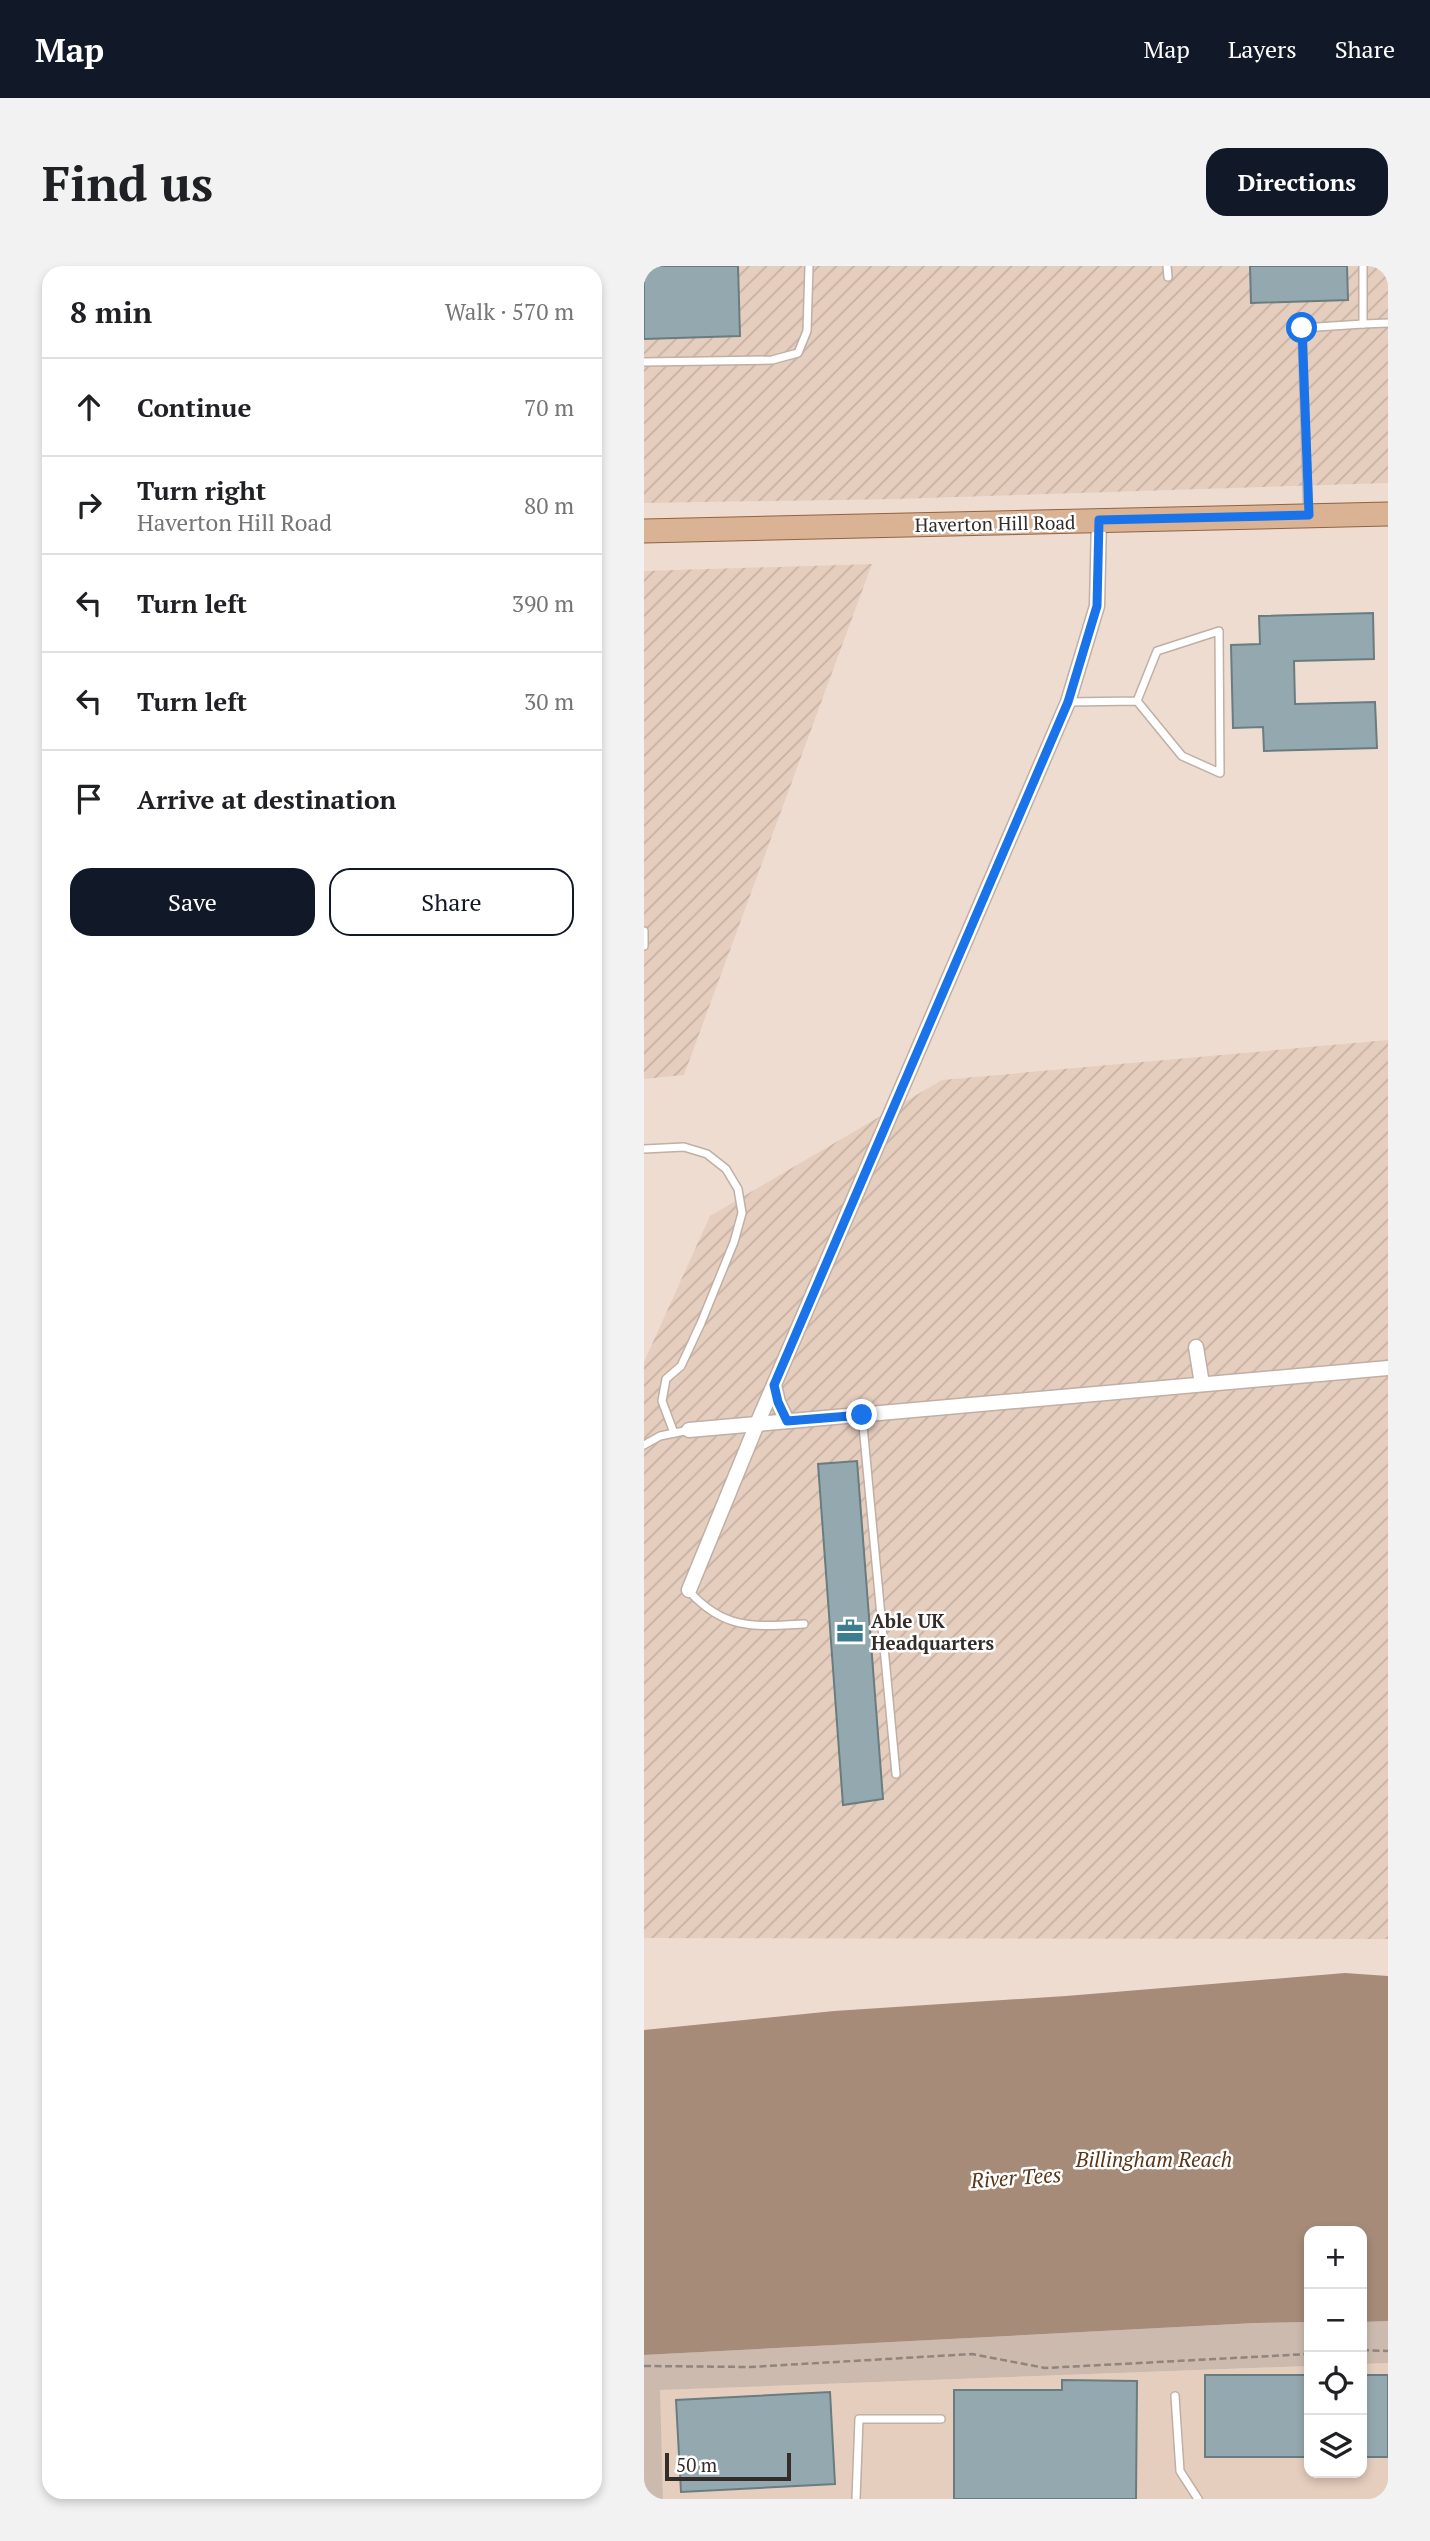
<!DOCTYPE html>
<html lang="en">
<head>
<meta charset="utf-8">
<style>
	:root { --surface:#fff; --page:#f2f2f2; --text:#202124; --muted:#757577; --line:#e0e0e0; --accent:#111827 }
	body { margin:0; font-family:"PT Serif",serif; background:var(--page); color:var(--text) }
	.controls { position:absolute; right:21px; bottom:21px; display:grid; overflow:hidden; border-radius:14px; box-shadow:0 4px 10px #0003 }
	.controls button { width:63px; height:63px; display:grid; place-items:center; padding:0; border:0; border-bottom:2px solid var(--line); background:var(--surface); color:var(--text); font:35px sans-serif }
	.scale { position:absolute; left:21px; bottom:18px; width:126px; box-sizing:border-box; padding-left:7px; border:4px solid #332c28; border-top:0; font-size:19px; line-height:24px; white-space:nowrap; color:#332c28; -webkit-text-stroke:5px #fff; paint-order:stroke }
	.stop { position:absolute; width:21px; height:21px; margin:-16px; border:5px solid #1a73e8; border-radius:50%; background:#fff }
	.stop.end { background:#1a73e8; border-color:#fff; box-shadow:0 2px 7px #0008 }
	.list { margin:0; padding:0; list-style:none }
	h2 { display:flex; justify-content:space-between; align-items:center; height:91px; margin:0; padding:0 28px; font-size:30px }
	h2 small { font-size:23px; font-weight:400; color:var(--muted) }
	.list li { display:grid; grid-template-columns:46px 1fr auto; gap:21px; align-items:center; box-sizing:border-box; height:98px; padding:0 28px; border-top:2px solid var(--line) }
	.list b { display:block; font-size:26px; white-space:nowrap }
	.list p { margin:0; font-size:23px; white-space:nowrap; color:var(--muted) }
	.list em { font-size:23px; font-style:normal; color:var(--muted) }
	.actions { display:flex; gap:14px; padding:21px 28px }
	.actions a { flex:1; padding:16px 0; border:2px solid var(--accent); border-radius:21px; text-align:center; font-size:24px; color:var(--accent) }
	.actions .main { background:var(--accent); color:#fff }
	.icon { flex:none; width:38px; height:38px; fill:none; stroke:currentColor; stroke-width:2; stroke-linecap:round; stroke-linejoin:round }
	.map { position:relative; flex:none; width:744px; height:2233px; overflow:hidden; border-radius:21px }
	header { display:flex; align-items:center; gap:42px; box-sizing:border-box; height:98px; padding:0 35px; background:var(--accent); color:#fff }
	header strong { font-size:33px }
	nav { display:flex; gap:38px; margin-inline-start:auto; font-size:24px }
	.intro { display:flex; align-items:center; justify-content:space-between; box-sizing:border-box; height:168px; padding:0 42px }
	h1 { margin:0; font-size:49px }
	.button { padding:18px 32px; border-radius:21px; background:var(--accent); color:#fff; font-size:24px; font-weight:700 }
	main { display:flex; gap:42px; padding:0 42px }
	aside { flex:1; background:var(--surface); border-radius:21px; box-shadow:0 4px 10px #0003 }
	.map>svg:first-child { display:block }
</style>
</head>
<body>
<header>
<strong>Map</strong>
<nav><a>Map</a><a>Layers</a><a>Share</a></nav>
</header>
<div class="intro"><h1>Find us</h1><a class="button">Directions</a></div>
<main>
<aside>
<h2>8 min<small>Walk · 570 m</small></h2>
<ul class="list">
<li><svg class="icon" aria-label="ahead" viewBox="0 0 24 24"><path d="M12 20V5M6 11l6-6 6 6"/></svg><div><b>Continue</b></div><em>70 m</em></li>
<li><svg class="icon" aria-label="right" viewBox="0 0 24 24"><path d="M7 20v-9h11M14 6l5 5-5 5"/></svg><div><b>Turn right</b><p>Haverton Hill Road</p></div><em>80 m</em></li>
<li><svg class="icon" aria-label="left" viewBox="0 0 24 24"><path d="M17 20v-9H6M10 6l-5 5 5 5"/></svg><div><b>Turn left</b></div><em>390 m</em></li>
<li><svg class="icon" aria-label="left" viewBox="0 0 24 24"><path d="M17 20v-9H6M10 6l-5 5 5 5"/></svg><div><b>Turn left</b></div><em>30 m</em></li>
<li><svg class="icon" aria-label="arrive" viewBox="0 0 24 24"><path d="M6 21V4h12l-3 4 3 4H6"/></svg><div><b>Arrive at destination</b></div></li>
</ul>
<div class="actions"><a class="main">Save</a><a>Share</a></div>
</aside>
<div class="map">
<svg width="744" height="2233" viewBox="0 0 744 2233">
	<defs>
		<pattern id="industrial-furrows" width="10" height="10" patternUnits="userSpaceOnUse" patternTransform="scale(1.75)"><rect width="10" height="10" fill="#e6cebe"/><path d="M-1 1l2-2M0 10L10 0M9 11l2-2" fill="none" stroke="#c6b1a3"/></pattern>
	</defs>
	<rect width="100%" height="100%" fill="#eedcd1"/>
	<path fill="#e6cebe" d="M744,2097V2233H19L15,2124L665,2100V2207H718V2098Z"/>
	<g fill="url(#industrial-furrows)">
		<path d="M0,0H744V217L252,233L0,237Z"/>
		<path d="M228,298L40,809L0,813V305Z"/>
		<path d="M744,774V1673L0,1672V1096L66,950L298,814Z"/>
	</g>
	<g fill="#ccbaae">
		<path d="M744,2055V2097L718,2098V2056Z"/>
		<path d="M665,2056V2100L16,2124L19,2233H0V2089L611,2057Z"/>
	</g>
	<path fill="#a68b79" d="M701,1707L744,1710V2055L718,2056V1965H665V2056L611,2057L0,2089V1764L190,1745L422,1730Z"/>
	<g fill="#94a9af" stroke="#687c81" stroke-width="2">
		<path d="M0,0H94L96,70L0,73Z"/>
		<path d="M606,0H703L704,34L607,37Z"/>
		<path d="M729,347L730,393L650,395L651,438L731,436L733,482L620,485L619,461L589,462L587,379L616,378L615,350Z"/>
		<path d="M213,1195L239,1533L199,1539L174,1198Z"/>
		<rect x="561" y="2109" width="104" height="82"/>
		<rect x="718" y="2109" width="26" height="82"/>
		<path d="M418,2114L493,2115L492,2233H310V2124H418Z"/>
		<path d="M186,2126L191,2218L37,2226L32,2134Z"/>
	</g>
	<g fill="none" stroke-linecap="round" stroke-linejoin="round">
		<defs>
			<g id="service">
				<path d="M523,0L524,11"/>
				<path d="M719,58L744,57"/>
				<path d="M0,96L128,94L154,87L163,65L165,0"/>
				<path d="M664,247L658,62L719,58V0"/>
				<path d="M424,436L493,435L513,385L575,365L576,507L538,490L493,435"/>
				<path d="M0,665V680"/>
				<path d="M0,883L40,881L63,888L82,903L94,923L98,947L90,976L57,1057L37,1100L22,1113L18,1135L30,1167"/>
				<path d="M218,1149L252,1508"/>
				<path d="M0,1179L16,1170L45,1164"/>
				<path d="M45,1325C80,1364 110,1361 160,1358"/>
				<path d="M531,2130L536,2205L554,2233"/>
				<path d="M212,2233L215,2153H297"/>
			</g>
			<g id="minor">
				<path d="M552,1081L558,1118"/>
				<path d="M130,1119L134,1136L143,1155"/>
				<path d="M45,1164L744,1102"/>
				<path d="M45,1324L113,1158L424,436L453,340L455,254"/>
			</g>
			<path id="primary" d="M0,265L744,248"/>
		</defs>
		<use href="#service" stroke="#bfafa4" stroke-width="10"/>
		<use href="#minor" stroke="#bfafa4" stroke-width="17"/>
		<use href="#primary" stroke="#906341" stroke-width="25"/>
		<g stroke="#90847c" stroke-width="2.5" stroke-dasharray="7 3.5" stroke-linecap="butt">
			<path d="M718,2084L744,2085"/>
			<path d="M0,2100L106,2101L328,2088L401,2102L665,2088"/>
		</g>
		<use href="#service" stroke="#fff" stroke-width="7"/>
		<use href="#minor" stroke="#fff" stroke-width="14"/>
		<use href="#primary" stroke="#dab395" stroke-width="23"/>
	</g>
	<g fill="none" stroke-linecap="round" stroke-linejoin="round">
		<path stroke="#1a73e8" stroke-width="9" d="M218,1149L143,1155L134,1136L130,1119L424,436L453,340L455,254L665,249L658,62"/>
	</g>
	<defs>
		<symbol id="office-bare" viewBox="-9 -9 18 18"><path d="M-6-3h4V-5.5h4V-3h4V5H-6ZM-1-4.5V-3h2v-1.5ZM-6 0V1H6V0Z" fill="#3c7e8f" stroke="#fff" stroke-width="2.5" paint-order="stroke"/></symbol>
	</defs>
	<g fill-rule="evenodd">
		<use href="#office-bare" x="187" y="1346" width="38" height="38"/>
	</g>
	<g text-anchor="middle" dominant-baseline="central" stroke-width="5" stroke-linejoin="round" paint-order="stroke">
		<g font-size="19" fill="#332c28" stroke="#fff">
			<text transform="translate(351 257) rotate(-1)">Haverton Hill Road</text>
		</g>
		<g font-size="19" font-weight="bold" fill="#332c28" stroke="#fff" text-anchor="start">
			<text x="227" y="1354">Able UK<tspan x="227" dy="22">Headquarters</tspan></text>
		</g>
		<g font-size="21" font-style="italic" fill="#5c3516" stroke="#fff">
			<text x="510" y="1893">Billingham Reach</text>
			<text transform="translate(372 1911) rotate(-4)">River Tees</text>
		</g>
	</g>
</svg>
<div class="controls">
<button>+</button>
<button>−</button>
<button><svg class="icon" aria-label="locate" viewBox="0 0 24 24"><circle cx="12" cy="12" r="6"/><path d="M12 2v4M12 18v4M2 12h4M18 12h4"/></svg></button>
<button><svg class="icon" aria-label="layers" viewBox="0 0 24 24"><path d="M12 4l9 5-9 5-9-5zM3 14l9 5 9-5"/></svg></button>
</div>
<div class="scale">50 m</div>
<div class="stop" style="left:658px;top:62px"></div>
<div class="stop end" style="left:218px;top:1149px"></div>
</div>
</main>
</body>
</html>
